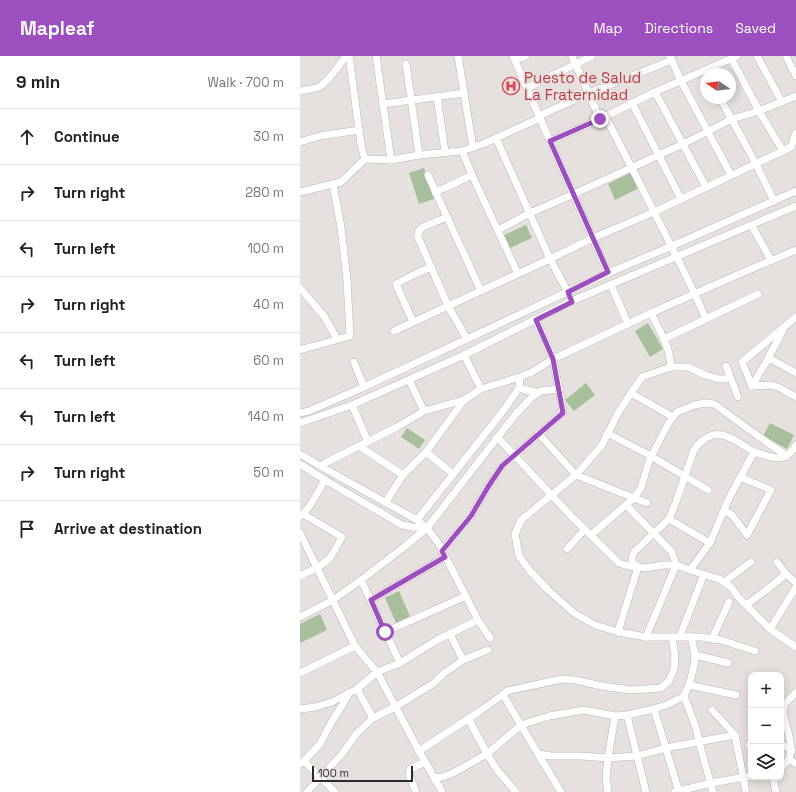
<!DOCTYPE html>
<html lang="en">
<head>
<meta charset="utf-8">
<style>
	:root { --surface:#fff; --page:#f2f2f2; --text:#202124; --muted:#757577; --line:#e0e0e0; --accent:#9d4ebf }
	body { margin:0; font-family:"Space Grotesk",sans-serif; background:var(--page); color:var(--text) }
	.controls { position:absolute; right:12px; bottom:12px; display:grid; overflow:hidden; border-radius:8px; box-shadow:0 2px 10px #0003 }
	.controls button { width:36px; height:36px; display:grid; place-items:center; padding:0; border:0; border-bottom:1px solid var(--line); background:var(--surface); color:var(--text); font:20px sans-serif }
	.compass { position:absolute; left:400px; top:12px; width:36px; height:36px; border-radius:50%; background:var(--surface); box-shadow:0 2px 10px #0003; rotate:283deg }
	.scale { position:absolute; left:12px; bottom:10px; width:101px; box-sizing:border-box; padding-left:4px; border:2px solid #2d2b2a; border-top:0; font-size:11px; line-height:14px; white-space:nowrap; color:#2d2b2a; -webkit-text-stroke:3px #e6e1df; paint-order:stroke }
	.stop { position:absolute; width:12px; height:12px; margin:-9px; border:3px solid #9d4ebf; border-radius:50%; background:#fff }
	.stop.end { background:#9d4ebf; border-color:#fff; box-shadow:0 1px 4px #0008 }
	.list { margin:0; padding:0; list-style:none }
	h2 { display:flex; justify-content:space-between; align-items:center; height:52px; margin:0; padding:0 16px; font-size:17px }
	h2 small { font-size:13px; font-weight:400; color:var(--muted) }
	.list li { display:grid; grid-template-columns:26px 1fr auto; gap:12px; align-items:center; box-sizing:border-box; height:56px; padding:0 16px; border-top:1px solid var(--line) }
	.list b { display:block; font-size:15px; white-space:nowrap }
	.list em { font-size:13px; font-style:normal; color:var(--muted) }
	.icon { flex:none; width:22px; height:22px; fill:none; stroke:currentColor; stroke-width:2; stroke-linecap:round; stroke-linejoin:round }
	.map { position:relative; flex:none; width:496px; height:736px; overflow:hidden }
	header { display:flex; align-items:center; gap:24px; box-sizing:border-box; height:56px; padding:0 20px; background:var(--accent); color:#fff }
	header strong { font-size:19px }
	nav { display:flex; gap:22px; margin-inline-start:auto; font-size:14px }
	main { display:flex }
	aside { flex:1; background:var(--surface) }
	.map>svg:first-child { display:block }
</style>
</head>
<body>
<header>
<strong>Mapleaf</strong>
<nav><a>Map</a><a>Directions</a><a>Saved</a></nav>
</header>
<main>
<aside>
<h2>9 min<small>Walk · 700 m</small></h2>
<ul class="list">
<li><svg class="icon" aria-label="ahead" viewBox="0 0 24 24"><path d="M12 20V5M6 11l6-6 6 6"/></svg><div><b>Continue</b></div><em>30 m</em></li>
<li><svg class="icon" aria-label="right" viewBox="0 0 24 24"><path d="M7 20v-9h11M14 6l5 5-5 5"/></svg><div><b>Turn right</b></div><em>280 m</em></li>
<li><svg class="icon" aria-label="left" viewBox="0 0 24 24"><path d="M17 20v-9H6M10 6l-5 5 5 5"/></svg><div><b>Turn left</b></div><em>100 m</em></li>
<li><svg class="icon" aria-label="right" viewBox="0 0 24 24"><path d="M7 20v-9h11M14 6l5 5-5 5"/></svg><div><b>Turn right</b></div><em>40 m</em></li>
<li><svg class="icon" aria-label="left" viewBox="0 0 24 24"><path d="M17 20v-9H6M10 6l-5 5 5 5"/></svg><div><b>Turn left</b></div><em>60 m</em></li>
<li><svg class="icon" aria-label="left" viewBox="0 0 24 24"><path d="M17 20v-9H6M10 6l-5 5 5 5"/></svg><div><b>Turn left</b></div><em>140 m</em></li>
<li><svg class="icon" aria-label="right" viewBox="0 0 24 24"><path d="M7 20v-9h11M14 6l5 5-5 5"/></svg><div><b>Turn right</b></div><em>50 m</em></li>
<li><svg class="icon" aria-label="arrive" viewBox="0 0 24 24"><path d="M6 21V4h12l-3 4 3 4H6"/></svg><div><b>Arrive at destination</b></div></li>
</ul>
</aside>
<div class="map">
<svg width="496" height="736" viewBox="0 0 496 736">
	<rect width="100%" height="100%" fill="#e6e1df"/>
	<g fill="#a7bf9b">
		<path d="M124,112L134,143L119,148L109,117Z"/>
		<path d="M332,116L339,132L315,144L308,128Z"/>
		<path d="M226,169L232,182L210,192L204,179Z"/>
		<path d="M348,267L363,293L350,301L335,275Z"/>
		<path d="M286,327L295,339L274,355L265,344Z"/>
		<path d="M470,367L494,379L487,393L463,380Z"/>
		<path d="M107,372L125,384L119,393L101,381Z"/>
		<path d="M99,535L110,560L96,567L85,542Z"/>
		<path d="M20,558L27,574L0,587V568Z"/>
	</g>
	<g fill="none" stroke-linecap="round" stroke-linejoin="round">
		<defs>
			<g id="minor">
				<path d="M49,0L59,74L62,94L65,103"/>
				<path d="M76,0L91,104"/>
				<path d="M158,0L173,92"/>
				<path d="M213,0L250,85L308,217"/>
				<path d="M272,0L300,63"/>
				<path d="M370,0L381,25L431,119"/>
				<path d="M457,0L482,46"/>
				<path d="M486,0L496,20"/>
				<path d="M431,2L459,55L483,95"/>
				<path d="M215,4L226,0"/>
				<path d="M106,8L119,99"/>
				<path d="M227,32L292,0"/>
				<path d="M0,35C6,34 13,33 19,31C28,26 40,8 46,0"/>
				<path d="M355,36L406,131"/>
				<path d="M137,40L145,96"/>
				<path d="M420,42L456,108L474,145"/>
				<path d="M332,47L381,143"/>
				<path d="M83,48L164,37"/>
				<path d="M239,60L289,37L372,4"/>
				<path d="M305,60C322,92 338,124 354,156C372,191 390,226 406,263"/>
				<path d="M196,82L250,203L270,240"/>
				<path d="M250,85L300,63L355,36L437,0"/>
				<path d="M0,86L20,80L59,74"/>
				<path d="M162,95L172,119L218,218"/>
				<path d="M128,119L147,161L181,235"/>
				<path d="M0,136L41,126L65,103L91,104L119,99L162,95L183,88L240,62"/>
				<path d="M135,136L147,131L172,119"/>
				<path d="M147,161L123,171L118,176V181L148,250L167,283"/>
				<path d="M452,170L471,204"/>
				<path d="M198,174L230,157L274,138L383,88L432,63L459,55L496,40"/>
				<path d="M311,229L328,268"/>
				<path d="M0,232L24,260L37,283"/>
				<path d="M351,257L364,283L369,297L371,311L342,321L331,337L318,357L302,389L276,419L221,464L215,478L219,500L230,515L248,534L274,557L295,569L318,576L346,581H401L421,584L455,595"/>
				<path d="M113,266L96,228L113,219L131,211"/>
				<path d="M94,275L250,203L293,182L354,156L487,93L491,91L496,77"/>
				<path d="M364,283L458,238"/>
				<path d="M0,294L50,280L47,224L41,171L33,128"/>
				<path d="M164,299L181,333"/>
				<path d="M469,302L496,317"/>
				<path d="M54,306L64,331"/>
				<path d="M426,310L438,341"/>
				<path d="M371,311H388L405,319L419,323H425L430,321"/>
				<path d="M109,324L124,355"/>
				<path d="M452,330L442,306L496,261"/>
				<path d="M452,330L465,308L483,274"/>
				<path d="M452,330L471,329L480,332L496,341"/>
				<path d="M219,332L238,337"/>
				<path d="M331,337L373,361"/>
				<path d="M52,349L68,386"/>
				<path d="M0,357L9,355L64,331L308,217L372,190L496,135"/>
				<path d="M0,367L52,349L164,299L272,245L496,150"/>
				<path d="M307,377L351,400L408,434"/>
				<path d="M239,378L276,419L347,447"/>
				<path d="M197,381L273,462L319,507L328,510L338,511L318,576"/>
				<path d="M496,389C488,403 479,404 464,399C461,398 456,397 453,395C443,390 433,381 422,379C411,376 400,385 394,394L376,446L369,463L334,496L332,501V507L338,511L345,512L364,509H376L399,517L419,523L431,531L439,542L470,573L496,591"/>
				<path d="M59,390L103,419"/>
				<path d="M126,396L153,418"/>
				<path d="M0,398L20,410L117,464L127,472L139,488L178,564L190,582"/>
				<path d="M0,408L25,424L102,469L112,471L126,472"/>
				<path d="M20,410L25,407L97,371L124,355L164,344L181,333L220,321L232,316L253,303L351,257L437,219L496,194"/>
				<path d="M85,447L103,419L126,396L164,344"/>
				<path d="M326,449L372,496L376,509L346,581"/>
				<path d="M424,454L432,459L447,479L471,434L440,421"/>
				<path d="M1,460L9,451L25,424"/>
				<path d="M369,463L410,487"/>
				<path d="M117,464L203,355L219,332L220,321"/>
				<path d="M0,477L55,590L77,616L119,695L142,736"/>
				<path d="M291,479L334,442L341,432L349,405L368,368L377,356L395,349L405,347L414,348L465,385L487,400"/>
				<path d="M267,493L285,473"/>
				<path d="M142,495L171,460L188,431L202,410L263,357L259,333L253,303L236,264"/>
				<path d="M477,506L486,518L496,527"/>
				<path d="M390,514L410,487L429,442L454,396"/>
				<path d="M0,520L20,510L30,502L42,481L3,458"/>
				<path d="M61,524L100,607"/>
				<path d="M424,526L451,506"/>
				<path d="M71,544L145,501"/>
				<path d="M446,549L465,535L486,518"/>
				<path d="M0,561L33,544L61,524L104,491L127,472L215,359L231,342L241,335L259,333"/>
				<path d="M470,573L496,531"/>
				<path d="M85,576L166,540"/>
				<path d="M150,578L163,604"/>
				<path d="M380,580L404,518"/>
				<path d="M412,583L429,546"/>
				<path d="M395,599L428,607"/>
				<path d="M0,617L55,590"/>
				<path d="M389,629L436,639"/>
				<path d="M57,633L73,662"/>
				<path d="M384,640L396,672L399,686L413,736"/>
				<path d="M0,653L15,651L32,646L57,633L77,616L100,607L137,584L178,564"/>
				<path d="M354,653L379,736"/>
				<path d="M412,654L435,679L446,736"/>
				<path d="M327,659L346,736"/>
				<path d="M168,662L187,698L198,715L216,736"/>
				<path d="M481,688L492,694"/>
				<path d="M449,689L451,691"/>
				<path d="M119,695L180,655L204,638"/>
				<path d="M238,698L251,700H281L308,702L337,700L366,692L435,679"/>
				<path d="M489,703L496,708"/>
				<path d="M4,705L35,736"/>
				<path d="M0,708L4,705L20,688L32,665L43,648L49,637"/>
				<path d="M481,712C484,709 487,706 489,703C496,683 478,660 485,648C488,644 493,640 496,636"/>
				<path d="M473,721L476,736"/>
				<path d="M134,722L142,721L153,717L187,698L221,669L249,660L284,654L315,660L327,659L354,653L369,648L384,640L389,629L394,610L395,599L391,580"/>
				<path d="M7,736L42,698L57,677L73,662L95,651L134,627L143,618L163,604L188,594"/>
				<path d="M116,736L109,719L110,713L125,706"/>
				<path d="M261,736L238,698L205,642L204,638L207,635L262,623L275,624L302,630L330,634L361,632L369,625L374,613L375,599L372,581"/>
				<path d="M308,736L306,721L308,702L315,660"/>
				<path d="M375,736L411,727L451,720"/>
			</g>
		</defs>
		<use href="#minor" stroke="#bab6b4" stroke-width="8"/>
		<use href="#minor" stroke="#fff" stroke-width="7"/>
	</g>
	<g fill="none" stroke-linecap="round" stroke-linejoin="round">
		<path stroke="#9d4ebf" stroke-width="5" d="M85,576L71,544L145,501L142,495L171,460L188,431L202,410L263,357L253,303L236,264L272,246L268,236L308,216L250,85L300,63"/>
	</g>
	<defs>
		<symbol id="hospital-ring" viewBox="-11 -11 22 22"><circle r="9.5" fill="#e6e1df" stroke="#e0444e" stroke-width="1.5"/><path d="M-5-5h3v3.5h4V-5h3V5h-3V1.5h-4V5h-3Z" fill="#e0444e"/></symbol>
	</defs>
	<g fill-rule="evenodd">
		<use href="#hospital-ring" x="201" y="20" width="20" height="20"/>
	</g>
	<g text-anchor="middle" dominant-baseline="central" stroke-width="4" stroke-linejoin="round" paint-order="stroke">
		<g font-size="15" fill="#be3a42" stroke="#e6e1df" text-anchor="start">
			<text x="224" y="21">Puesto de Salud<tspan x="224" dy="17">La Fraternidad</tspan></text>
		</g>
	</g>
</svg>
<div class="controls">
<button>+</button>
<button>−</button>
<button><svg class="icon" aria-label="layers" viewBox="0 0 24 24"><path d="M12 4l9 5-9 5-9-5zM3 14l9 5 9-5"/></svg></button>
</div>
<svg class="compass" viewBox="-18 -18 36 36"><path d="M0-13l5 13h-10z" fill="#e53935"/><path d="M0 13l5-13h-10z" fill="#757577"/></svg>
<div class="scale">100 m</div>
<div class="stop" style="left:85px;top:576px"></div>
<div class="stop end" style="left:300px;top:63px"></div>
</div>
</main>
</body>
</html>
